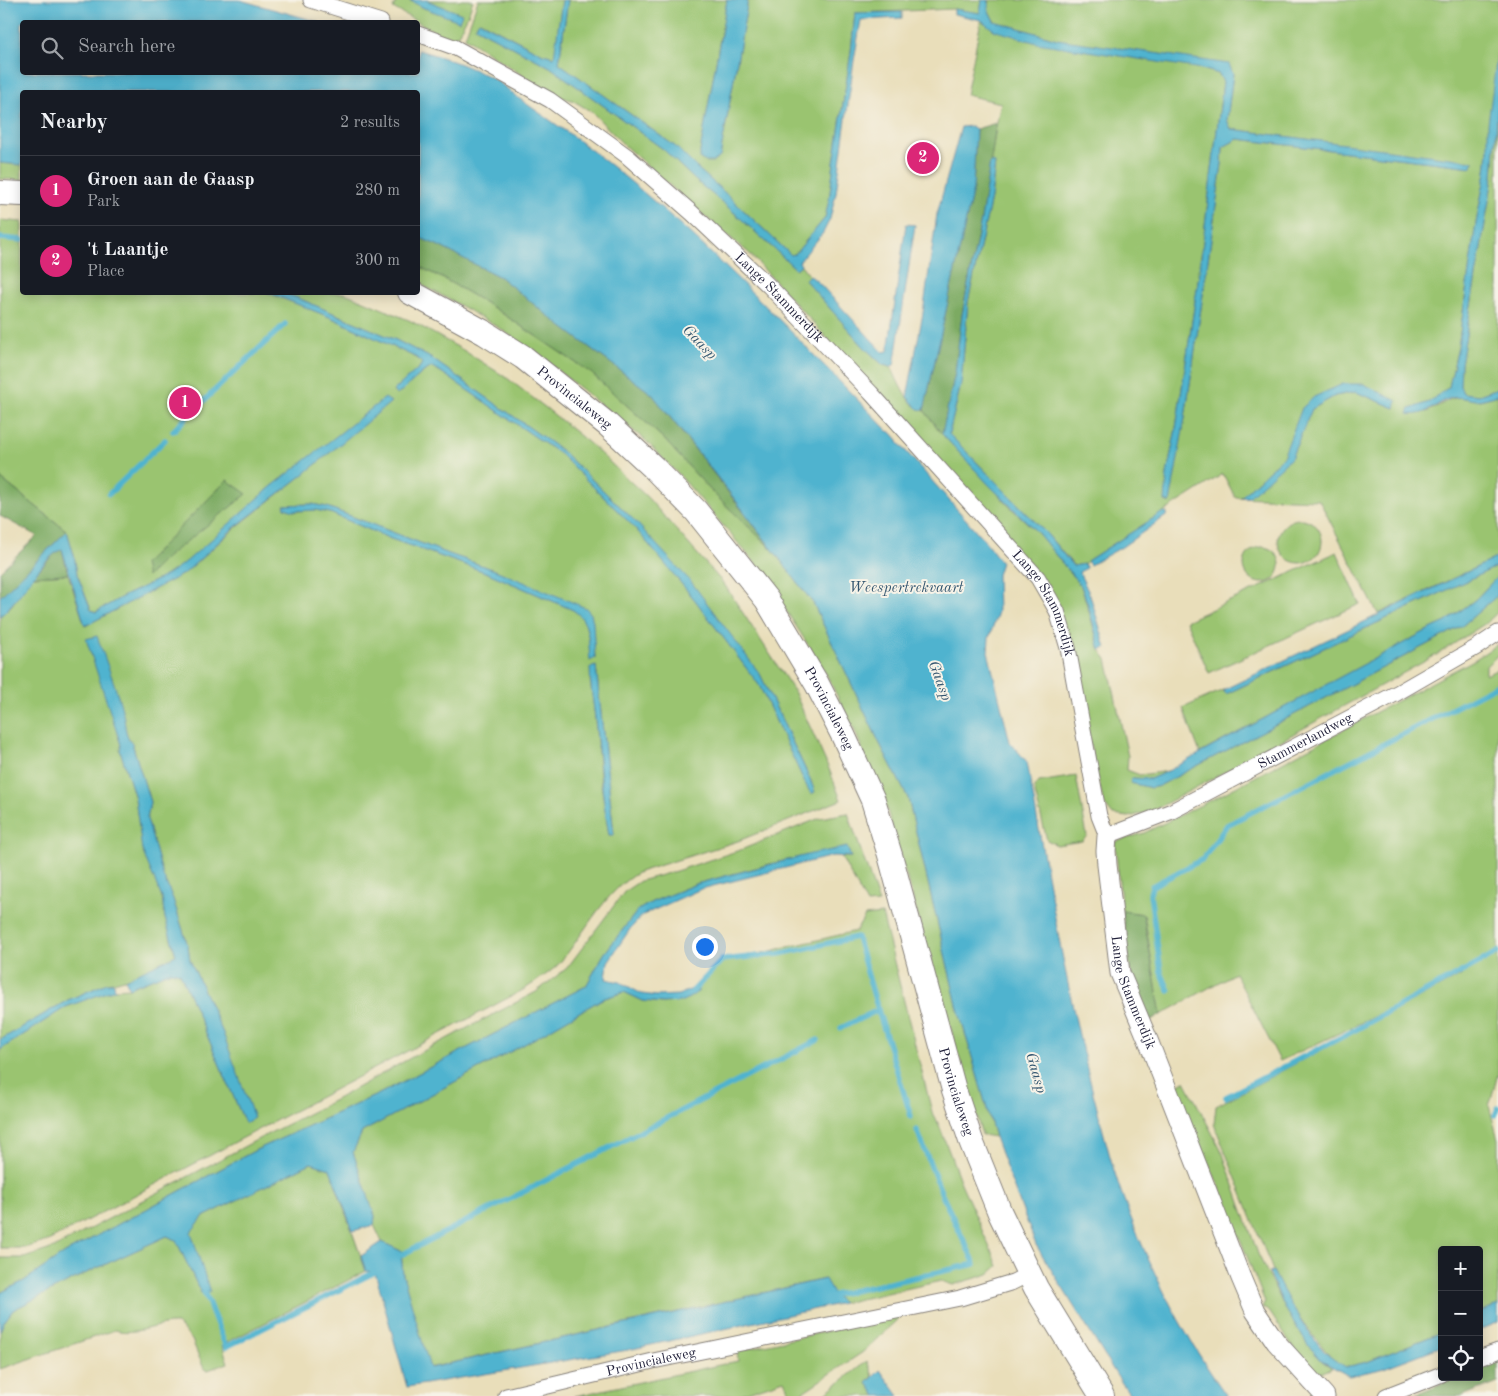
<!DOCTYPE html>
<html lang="en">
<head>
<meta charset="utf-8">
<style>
	:root { --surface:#171b24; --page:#242831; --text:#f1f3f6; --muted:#9ea1a6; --line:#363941; --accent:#db2777 }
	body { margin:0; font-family:"Old Standard TT",serif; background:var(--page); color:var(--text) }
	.controls { position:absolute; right:15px; bottom:15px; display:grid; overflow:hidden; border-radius:5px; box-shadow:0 2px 12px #0003 }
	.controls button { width:45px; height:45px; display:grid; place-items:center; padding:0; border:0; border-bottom:1px solid var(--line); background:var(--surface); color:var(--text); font:25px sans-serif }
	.you { position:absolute; left:704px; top:946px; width:18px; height:18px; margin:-12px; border:4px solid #fff; border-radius:50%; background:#1a73e8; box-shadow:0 0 0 8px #1a73e833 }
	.badge { display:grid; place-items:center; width:32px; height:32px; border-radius:50%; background:var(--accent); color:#fff; font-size:16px; font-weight:700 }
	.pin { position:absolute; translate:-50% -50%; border:2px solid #fff; box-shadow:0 1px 5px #0006 }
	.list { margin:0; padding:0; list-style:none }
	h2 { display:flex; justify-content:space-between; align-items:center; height:65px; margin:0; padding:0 20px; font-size:21px }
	h2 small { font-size:16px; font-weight:400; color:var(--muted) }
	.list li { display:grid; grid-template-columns:32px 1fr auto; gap:15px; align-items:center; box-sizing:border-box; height:70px; padding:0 20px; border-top:1px solid var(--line) }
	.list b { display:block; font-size:19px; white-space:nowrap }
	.list p { margin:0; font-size:16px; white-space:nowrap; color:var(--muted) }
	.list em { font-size:16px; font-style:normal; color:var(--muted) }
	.icon { flex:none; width:28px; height:28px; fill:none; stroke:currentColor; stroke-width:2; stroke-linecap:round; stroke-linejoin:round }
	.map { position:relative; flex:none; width:1498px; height:1396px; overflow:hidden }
	.search { position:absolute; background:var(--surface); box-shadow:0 2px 12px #0003; left:20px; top:20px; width:400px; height:55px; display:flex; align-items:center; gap:12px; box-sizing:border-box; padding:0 18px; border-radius:5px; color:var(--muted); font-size:19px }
	.panel { position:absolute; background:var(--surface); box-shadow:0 2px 12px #0003; left:20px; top:90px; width:400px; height:205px; border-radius:5px }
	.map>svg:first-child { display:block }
</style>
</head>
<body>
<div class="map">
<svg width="1498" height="1396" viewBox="0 0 1498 1396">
	<rect width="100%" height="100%" fill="#f7f3e8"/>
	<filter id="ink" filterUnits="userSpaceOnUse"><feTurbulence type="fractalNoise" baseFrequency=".02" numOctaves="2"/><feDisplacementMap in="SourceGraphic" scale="10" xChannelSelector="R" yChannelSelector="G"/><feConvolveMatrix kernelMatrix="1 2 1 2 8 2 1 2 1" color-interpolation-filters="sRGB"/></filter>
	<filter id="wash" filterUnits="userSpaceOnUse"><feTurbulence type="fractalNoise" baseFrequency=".0096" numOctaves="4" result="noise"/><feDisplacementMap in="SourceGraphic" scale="20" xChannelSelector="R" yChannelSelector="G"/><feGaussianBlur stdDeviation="1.12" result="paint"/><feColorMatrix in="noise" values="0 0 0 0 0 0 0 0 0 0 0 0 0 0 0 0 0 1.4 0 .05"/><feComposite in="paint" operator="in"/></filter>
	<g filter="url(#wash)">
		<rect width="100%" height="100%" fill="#e9deba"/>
		<g fill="#9ac470" stroke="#5e7356" fill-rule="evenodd">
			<path d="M397,0H409L424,8L459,20L461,14L426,0H473L468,15L456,38L448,39L393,8Z"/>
			<path d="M478,0H562L555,57L543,54L480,21L475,27L550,67L663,149L695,180L729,208L796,269L801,265L809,275L805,280L864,347L883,365L891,367C899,382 906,406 924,410L942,434L1011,508L1037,532L1081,586L1087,605L1100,650L1107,659L1128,756L1127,770L1140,775L1168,771L1150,779L1132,778L1131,783L1151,788L1159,786L1462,626L1498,595V612L1486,623L1438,654L1208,781L1152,811L1129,817L1113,815L1104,804L1058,607L818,328L749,253L716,226L626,147L592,112L572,100L552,95L465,37Z"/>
			<path d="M568,0H727L700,152L720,157L748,0H982L980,13L954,9L855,13L851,52L835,156L829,200L825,218L795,254L791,255L723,191L696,167L676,147L559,63Z"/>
			<path d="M990,0H1498V48L1486,172L1476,223L1458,347L1449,387L1429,402L1410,409L1427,412L1451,399L1461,397L1480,400L1498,395V557L1378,614L1319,500L1235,497L1223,474L1090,559L1084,564L1074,566L1047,534L949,434L961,384L968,302L991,198L995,164L990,162C994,142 996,122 1001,103L966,95L981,20L994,30L1202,69L1219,74L1223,82L1198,281L1176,428L1167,474L1169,503L1185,418L1222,164L1223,147L1238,139L1472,167L1473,162L1231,129L1227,120L1233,74L1057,39L994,21L988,9ZM1364,384L1395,405V408L1356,392L1335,396L1312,409L1291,458L1241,497L1283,457L1314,397Z"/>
			<path d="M1498,105V388L1479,395L1463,393L1460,387L1461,364L1493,177Z"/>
			<path d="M0,163L22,165V180L0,179Z"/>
			<path d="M0,220L22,222V292L269,293L332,318L417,358L422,363L420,367L393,391L396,395L422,373L432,367L441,372L560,454L635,528L695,600L759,685L805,783H812L760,674L634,520L561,450L431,358L396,340L298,298L284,293H345L411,321L463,350L507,378L546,408L589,443L647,497L724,584L794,691L829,769L841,800L738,841L639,872C605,891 586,931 562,960C554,971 536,981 525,989L48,1241L25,1248H0V1050L66,1007L104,992L115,989L129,988L171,971L180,973L245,1123L223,1033L190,960L188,946L173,899L163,876L147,819L150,802L132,743C125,736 124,722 122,712L117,732L121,745L120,750L135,798L138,819L154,876L162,898L165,918L176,956C159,963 125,982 107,983L68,1000L0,1040V616L11,606L33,576L68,574L85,626L185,573L234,529L303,475L390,402L271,487L188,561L165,576L122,597L96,612L91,610L77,574L74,555L67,531L0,478ZM312,504L327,507L449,554L495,570L591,614L595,658C593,651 591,644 589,638C584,623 587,619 573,610L488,573L391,539L330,513L316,510L294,511L284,505ZM596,666L614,834L609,835L601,784L594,709L590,680Z"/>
			<path d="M418,266L446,280L494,308L591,373L663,438L712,492L773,550L813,603L879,742L908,798L957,1005L995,1137L982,1135L887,810L854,729L823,668L756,564L683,479L645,440L542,358L501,329L452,301L418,283Z"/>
			<circle cx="1300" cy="541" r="22"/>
			<circle cx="1262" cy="565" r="18"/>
			<path d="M1337,552L1360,604L1209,673L1186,621Z"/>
			<path d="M1498,566V576L1476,599L1446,622L1426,631L1200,753L1183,708L1223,690L1226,694Z"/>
			<path d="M1498,644V655L1486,666V675L1498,669V1074L1489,1106L1498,1139V1305L1479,1312V1250H1442V1332L1367,1362L1346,1367L1341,1370L1305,1325L1282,1293L1214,1124L1216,1106L1462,975L1280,1061L1235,973L1161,1015L1144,914L1122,911L1115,842L1144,833L1217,797L1474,660Z"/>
			<path d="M1076,776L1087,836L1082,841L1057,845L1047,840L1034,789L1039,782Z"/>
			<path d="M848,813L879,903L867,904L841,857H851L846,848L774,863L733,874L696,884L652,902L638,910L604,954L586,986L379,1094L256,1150L65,1253L24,1281L0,1293V1258H24L54,1248L264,1136L335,1100L412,1057L536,992L567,968L625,891L640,881L676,871L743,849L820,818Z"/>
			<path d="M882,914L932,1112L939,1125L961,1183L998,1266L989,1274L953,1285L941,1281L843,1303L834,1295L824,1279L429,1368L403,1275L401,1251L382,1242L374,1225L375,1216L353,1152L362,1132L523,1045L602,999L624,992L643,1001L663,1003L698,991L692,989L728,958L758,954L856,931L865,916Z"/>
			<path d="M1185,1081L1223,1154L1258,1254L1285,1308L1307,1344L1322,1361L1332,1368L1314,1376L1299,1356L1269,1311L1262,1308L1265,1302L1220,1188L1178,1096L1170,1088Z"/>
			<path d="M311,1163L330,1169L366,1271L222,1345L228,1363L208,1370L204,1369L192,1340L177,1324C157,1323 135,1336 115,1330L0,1369V1331L4,1322L13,1310L80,1276L167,1236L176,1240L201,1293L209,1292L190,1232L203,1217Z"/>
			<path d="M902,1315L863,1352L797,1396H791L784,1380L736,1396H575L738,1361L737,1351Z"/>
			<path d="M867,1361L873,1376L867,1383L876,1396H822Z"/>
		</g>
		<g fill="#7baa62" stroke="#4e664e">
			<path d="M996,123L993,147L981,220L962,315L955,373L942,434L924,410L973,189L976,129Z"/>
			<path d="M418,237L437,245L500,277L561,326L652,394L773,550L712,492L663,438L591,373L494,308L446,280L418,266Z"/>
			<path d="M0,478L67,531L0,597V571L37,536L0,516Z"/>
			<path d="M227,480L247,494L167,557L147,577L144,564Z"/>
			<path d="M62,549L68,574L33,576L56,552Z"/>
			<path d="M1122,911L1143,914L1161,1015L1149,1021L1130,970Z"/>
			<path d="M1498,1360V1382L1462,1396H1411L1457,1377H1479V1368Z"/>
		</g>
		<g fill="#50b3cf" stroke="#396a85">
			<path d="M0,0H240L319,22H22V72H418V50C443,57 472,67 495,80C501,83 507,89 513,94C524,102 535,110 547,118C675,206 780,321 888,431L891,432L898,440V442L985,541L1001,562L997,575L998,612L989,638L988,652L1010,742L1027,762C1047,873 1065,984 1093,1093C1104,1133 1113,1174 1129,1213C1154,1277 1186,1340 1227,1396H1131L1117,1376L1036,1245L1010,1178L995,1137L957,1005L908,798L879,742L813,603L736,501L652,394L561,326L500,277L437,245L418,237V92H22V165L0,163Z"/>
			<path d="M409,0H426L462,14L459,21L424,8Z"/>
			<path d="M562,0H568L559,63L676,147L696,167L723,191L791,255L795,254L825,218L829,200L835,156L851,52L855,13L902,12V18L861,20L854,60L836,193L830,219L823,233L799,262L801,265L796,269L729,208L695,180L663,149L550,67L475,27L479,21L543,54L554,57Z"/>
			<path d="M727,0H748L720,157L713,162H706L700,159V152Z"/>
			<path d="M982,0H989L988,9L994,21L1057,39L1229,64L1233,74L1227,120L1231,129L1473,161L1472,167L1238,139L1223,147L1222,164L1185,418L1170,503L1165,501L1167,474L1176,428L1198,281L1223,82L1219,74L1202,69L1037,43L994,30L981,20L954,14V9L980,13Z"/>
			<path d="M1498,48V105L1493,177L1461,364L1460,386L1463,393L1479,395L1498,388V395C1491,397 1482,400 1475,400C1467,399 1460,396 1451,398C1436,403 1426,417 1408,414L1410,409L1429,402L1449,387L1458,347L1476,223L1486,172L1488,153V124Z"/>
			<path d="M971,126L976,129L973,189L924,410L918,409L907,397L923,313L937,214L961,127Z"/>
			<path d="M990,162L995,163L991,198L968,302L961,384L949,434L1047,534L1073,566L1084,564L1087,568L1079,572L1090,595L1106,648L1100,650L1088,605L1081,586L1037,532L989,485L942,434L955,373L962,315L981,220Z"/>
			<path d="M906,224L915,225L895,360L894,365L891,367L883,365L864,347L805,280L809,275L817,281L883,352L888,351Z"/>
			<path d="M269,293H284L298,298L396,340L431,358L561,450L634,520L692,583L760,674L810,779L815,792L811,794L805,783L759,685L695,600L635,528L560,454L441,372L432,367L422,373L397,395L393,391L420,367L422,363L417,358L332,318Z"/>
			<path d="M1343,384H1364L1397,401L1395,408L1356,392L1335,396L1312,409L1291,458L1249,497H1241L1283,457L1302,408L1314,397Z"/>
			<path d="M385,398L391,402L303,475L234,528L185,573L85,626L62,549C42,559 26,589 11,605C8,609 4,613 0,616V597L67,531L74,555L77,574L91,610L96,612L122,597L165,576L187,561L271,487Z"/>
			<path d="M312,504L327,507L449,554L495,570L586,608L591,614L593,622L595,658L590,661C588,641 591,622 573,610L488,573L391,539L330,513L316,510L294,511L285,508L284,505Z"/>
			<path d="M1163,512L1167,513L1166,516L1122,547L1090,565L1087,561L1090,559Z"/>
			<path d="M1498,557V566L1226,694L1223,690Z"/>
			<path d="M1498,576V595L1462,626L1159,786L1151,788L1130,783L1132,778L1150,779L1168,771L1316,690L1426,631L1446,622L1476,599Z"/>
			<path d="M97,636C106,662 118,691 124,718C125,726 126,738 132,743L150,802L147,819L163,876L173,899L188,946L190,960L223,1033L254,1118L245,1123L180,973L171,971L129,988L125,979L176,955L165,918L162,898L142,850L135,798L120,750L121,745L86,639Z"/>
			<path d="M596,666L614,835H609C602,796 599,758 595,718C593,701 590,685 590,668Z"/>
			<path d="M847,847L851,857L833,856L701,889L643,915L630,929L608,962L606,979L620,982L642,994L657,996L678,995L692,989L699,991L689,998L680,1002L663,1003L643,1001L624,992L602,999L523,1045L362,1132L353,1152L375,1216L374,1225L353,1231L330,1169L311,1163L203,1217L191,1232L210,1292L201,1293L176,1240L167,1236L80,1276L13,1310L4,1322L0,1331V1293L24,1281L65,1253L256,1150L379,1094L586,986L604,954L638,910L652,902L696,884L733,874L811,854Z"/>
			<path d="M107,983H114L115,989L66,1007L0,1050V1040L68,1000Z"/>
			<path d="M382,1242L401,1251L403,1275L430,1368L825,1279L834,1295L843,1303L628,1350L407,1387L375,1272L366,1271L361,1256Z"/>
			<path d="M1273,1271C1287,1299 1303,1327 1324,1351C1330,1358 1338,1362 1346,1367L1367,1362L1442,1332V1346L1381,1369L1349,1376L1322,1361L1307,1344L1285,1308L1269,1272Z"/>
			<path d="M1498,1305V1322L1479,1330V1312Z"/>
			<path d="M880,1370L899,1396H876L867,1383Z"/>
		</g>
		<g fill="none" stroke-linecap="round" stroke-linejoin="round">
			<g stroke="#50b3cf" stroke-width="5.5">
				<path d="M0,238L22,240"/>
				<path d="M194,410L285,324"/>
				<path d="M173,431L187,417"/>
				<path d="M109,494L165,440"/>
				<path d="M1169,991L1161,972L1150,894L1152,886L1203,859L1227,825L1498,685"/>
				<path d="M692,992L722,960L779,954L857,937L878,1010L841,1028"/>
				<path d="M878,1010L911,1116"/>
				<path d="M1226,1097L1355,1030L1498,952"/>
				<path d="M1495,1115L1498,1108"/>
				<path d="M401,1255L818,1040"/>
				<path d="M203,1289L226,1347L375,1272"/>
				<path d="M834,1295L975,1264L943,1197L917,1130"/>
			</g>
		</g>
	</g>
	<g filter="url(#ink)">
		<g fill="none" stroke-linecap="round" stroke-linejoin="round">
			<defs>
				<g id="minor">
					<path d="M311,0L381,22"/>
					<path id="s1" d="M418,34L454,47L550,100L627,156L692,213L769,286L871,393L1038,578L1057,611L1068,648L1099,816L1107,836L1172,811L1397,693L1477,647L1498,633"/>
					<path d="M1479,1358L1498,1351"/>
					<path id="s2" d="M506,1396L653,1361L960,1298L1013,1282L1029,1274"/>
					<path d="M1386,1396L1442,1374"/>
				</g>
				<g id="tertiary">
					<path id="s3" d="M1107,836L1106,851L1107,865L1120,973L1148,1040L1241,1278L1255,1311L1276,1342L1325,1396"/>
				</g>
				<g id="primary">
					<path d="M0,193L22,194"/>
					<path id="s4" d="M410,292L485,333L523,357L608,425L653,467L696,511L767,600L817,684L843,735L873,800L890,855L954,1090L971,1141L1000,1213L1036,1288L1102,1396"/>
				</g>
			</defs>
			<use href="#minor" stroke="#86807a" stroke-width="17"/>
			<use href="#tertiary" stroke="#86807a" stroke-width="21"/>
			<use href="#primary" stroke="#86807a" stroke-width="26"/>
			<use href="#minor" stroke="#fff" stroke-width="15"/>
			<use href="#tertiary" stroke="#fff" stroke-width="19"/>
			<use href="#primary" stroke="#fff" stroke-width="24"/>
		</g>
	</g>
	<g text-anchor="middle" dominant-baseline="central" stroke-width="4" stroke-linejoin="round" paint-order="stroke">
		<g font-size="14" fill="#22223b" stroke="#f7f3e8">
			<text stroke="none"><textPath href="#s1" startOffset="451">Lange Stammerdijk</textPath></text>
			<text stroke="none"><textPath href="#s4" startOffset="196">Provincialeweg</textPath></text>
			<text stroke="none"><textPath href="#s1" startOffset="858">Lange Stammerdijk</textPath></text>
			<text stroke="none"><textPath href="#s4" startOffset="601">Provincialeweg</textPath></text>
			<text stroke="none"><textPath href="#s1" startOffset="1322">Stammerlandweg</textPath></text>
			<text stroke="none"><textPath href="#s3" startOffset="160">Lange Stammerdijk</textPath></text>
			<text stroke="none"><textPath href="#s4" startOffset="1006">Provincialeweg</textPath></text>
			<text stroke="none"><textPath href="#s2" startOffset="149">Provincialeweg</textPath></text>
		</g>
		<g font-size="15" font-style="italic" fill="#32556f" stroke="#f7f3e8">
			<text transform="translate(699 343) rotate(46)">Gaasp</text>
			<text x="906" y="588">Weespertrekvaart</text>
			<text transform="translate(939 681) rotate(70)">Gaasp</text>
			<text transform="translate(1035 1073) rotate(74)">Gaasp</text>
		</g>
	</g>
</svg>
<div class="controls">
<button>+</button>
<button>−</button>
<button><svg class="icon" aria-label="locate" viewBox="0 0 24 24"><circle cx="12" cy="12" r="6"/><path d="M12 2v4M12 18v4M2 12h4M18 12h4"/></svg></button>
</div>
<div class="you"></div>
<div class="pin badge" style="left:185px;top:403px">1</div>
<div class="pin badge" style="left:923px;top:158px">2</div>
<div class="search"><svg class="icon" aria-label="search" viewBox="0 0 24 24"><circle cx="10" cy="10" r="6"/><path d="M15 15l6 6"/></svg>Search here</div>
<section class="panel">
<h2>Nearby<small>2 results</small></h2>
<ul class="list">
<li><span class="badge">1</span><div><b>Groen aan de Gaasp</b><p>Park</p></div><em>280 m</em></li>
<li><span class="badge">2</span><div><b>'t Laantje</b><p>Place</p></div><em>300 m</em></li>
</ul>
</section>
</div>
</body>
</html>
